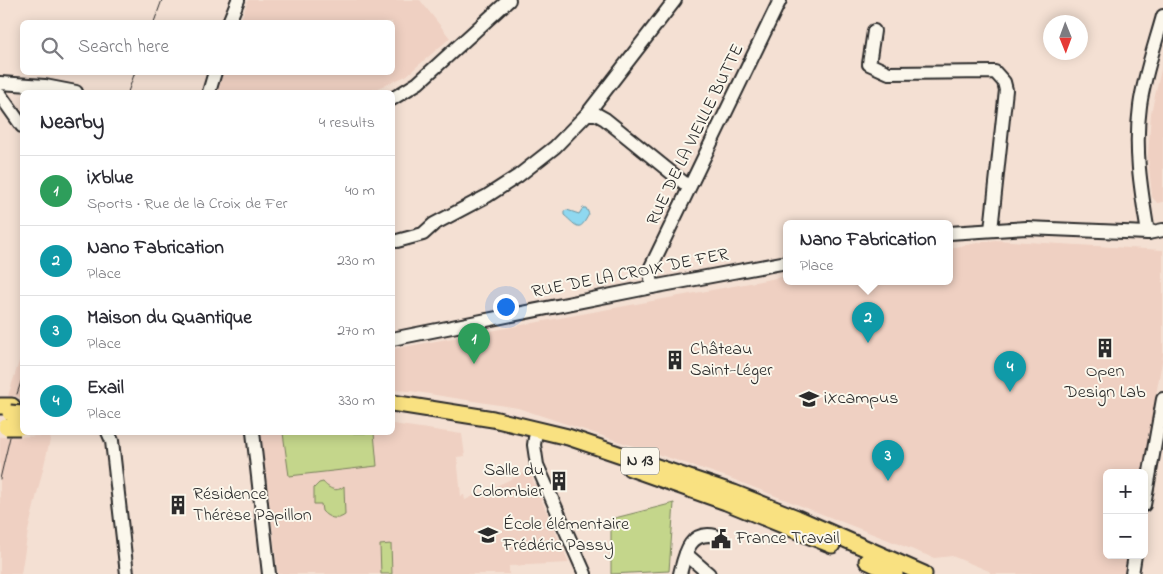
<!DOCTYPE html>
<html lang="en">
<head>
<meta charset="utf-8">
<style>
	:root { --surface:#fff; --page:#f7f7f7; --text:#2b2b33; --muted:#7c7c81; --line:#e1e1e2; --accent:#ea580c }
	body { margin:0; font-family:"Indie Flower",sans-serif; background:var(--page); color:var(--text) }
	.controls { position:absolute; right:15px; bottom:15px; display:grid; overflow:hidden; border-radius:8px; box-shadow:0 2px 12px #0003 }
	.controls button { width:45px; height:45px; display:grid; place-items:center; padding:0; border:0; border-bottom:1px solid var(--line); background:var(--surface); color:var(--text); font:25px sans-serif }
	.compass { position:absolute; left:1043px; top:15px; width:45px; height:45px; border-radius:50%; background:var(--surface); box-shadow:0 2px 12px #0003; rotate:179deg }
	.you { position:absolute; left:505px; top:306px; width:18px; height:18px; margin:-12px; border:4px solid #fff; border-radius:50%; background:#1a73e8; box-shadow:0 0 0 8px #1a73e833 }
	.badge { display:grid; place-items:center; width:32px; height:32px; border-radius:50%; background:var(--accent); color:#fff; font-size:16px; font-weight:700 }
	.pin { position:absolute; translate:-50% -41px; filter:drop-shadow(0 1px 2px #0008) }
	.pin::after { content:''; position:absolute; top:26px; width:18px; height:15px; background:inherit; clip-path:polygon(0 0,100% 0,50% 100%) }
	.popup { position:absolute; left:783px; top:220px; width:170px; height:65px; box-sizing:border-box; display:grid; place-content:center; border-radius:8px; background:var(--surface); filter:drop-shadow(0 1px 4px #0005); font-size:16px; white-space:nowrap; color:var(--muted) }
	.popup b { font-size:19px; color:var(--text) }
	.popup::after { content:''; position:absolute; left:50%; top:100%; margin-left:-10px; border:10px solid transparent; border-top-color:var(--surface) }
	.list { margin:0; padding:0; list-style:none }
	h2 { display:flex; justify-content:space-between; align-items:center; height:65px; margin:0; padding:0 20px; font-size:21px }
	h2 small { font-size:16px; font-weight:400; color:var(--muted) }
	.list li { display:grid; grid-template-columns:32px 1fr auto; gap:15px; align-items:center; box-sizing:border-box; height:70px; padding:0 20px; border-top:1px solid var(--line) }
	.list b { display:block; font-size:19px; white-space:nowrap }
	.list p { margin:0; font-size:16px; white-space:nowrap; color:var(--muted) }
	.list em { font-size:16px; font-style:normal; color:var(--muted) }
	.icon { flex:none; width:28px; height:28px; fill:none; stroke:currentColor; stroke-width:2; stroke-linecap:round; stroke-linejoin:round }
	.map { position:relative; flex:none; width:1163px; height:574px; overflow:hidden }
	.search { position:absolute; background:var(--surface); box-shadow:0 2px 12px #0003; left:20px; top:20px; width:375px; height:55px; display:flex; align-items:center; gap:12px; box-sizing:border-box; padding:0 18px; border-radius:8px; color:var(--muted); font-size:19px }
	.panel { position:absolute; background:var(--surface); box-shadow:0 2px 12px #0003; left:20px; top:90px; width:375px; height:345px; border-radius:8px }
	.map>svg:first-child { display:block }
</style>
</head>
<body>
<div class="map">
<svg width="1163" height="574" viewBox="0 0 1163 574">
	<rect width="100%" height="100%" fill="#f4e0d3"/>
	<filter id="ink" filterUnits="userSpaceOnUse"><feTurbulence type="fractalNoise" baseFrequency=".02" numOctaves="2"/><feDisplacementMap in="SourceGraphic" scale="10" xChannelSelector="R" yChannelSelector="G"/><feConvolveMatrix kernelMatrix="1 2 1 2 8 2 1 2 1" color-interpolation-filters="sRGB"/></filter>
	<g filter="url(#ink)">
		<g fill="#efd0c2">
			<path d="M248,0H420L450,38L406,76L368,92H218L223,73L392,72V22H240Z"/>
			<path d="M1163,61V202L1157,203L1152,197L1148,157L1151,113Z"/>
			<path d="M995,240L1163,250V356L1142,473H1107V555H1127L1124,574H991L989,571L952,556L934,558L730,478L518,408L410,391L393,390V349L787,276V282H949V248Z"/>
			<path d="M22,353V397L8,396L20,359Z"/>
			<path d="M393,424L462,434L465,456L457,457L461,496L464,495L465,500L529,471L569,563L509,566V574H278L261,433L392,432Z"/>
			<path d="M51,436L28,531L21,574H0V437Z"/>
		</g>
		<g fill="#c4d68b" stroke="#78805b">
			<path d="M283,433H374L377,466L289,476Z"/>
			<path d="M323,482C329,489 337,493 344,486L345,515C337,521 328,518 322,511L321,504H314V488L319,483Z"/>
			<path d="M674,503L669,571L611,574V519Z"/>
			<path d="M391,544L392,574H381L380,545Z"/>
		</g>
		<path fill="#8fd8f0" stroke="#6793a1" d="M583,208H586L589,214C579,233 578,227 564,215V211L567,210L579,214Z"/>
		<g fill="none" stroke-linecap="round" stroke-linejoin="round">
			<defs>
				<g id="minor">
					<path d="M229,22L238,0"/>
					<path d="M874,31L869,64L889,73L995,72L1004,82L1006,90L991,230"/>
					<path d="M0,83L45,86L76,92"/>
					<path d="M209,92L215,72"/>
					<path d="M0,95L22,126"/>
					<path d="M392,99L418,83L509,0"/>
					<path d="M587,114L675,0"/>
					<path d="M949,233L1027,228L1148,233L1163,230"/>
					<path d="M1148,233C1141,190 1134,150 1140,106C1144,76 1155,45 1163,16"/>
					<path d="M397,241L423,234L434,224L487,196L518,176L555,147L587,114H596L605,119L689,187"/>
					<path d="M652,287L650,269L780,0"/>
					<path d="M392,339L652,287L787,262"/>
					<path d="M108,432L112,441L127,574"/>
					<path d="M253,432L269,574"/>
					<path d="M535,438L534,445L537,465L585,574"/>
					<path d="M1144,505L1163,399"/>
					<path d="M686,554L709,574"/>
					<path d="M680,574C685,554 689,530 716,536"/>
					<path d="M1132,574L1135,555"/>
				</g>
				<g id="major">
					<path d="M392,403L493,419L568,437L734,493L797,518L924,574"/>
					<path d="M0,406H12"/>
					<path d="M630,468L726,502L832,545"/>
					<path d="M867,561L895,574"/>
				</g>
			</defs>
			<use href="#minor" stroke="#2b2b2b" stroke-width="16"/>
			<use href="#major" stroke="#2b2b2b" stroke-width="19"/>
			<use href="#minor" stroke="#fbf7ec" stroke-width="12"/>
			<use href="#major" stroke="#f9e181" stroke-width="15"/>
			<g stroke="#2b2b2b" stroke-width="1">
				<path d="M154,22L162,0"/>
				<path d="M128,92L135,72"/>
				<path d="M17,394L22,379"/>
				<path d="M0,479L10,437"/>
			</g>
			<defs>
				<g id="major-bridge">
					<path d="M10,413L22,414"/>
					<path d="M6,427H20"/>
				</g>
			</defs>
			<use href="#major-bridge" stroke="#2b2b2b" stroke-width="19" stroke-linecap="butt"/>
			<use href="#major-bridge" stroke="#f9e181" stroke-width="15"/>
		</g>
	</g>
	<defs>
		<symbol id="building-bare" viewBox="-9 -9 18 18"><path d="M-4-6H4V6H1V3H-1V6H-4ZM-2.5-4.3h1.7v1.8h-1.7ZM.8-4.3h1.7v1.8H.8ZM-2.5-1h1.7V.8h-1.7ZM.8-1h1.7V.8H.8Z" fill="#2b2b2b" stroke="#fbf7ec" stroke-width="2.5" paint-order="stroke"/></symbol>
		<symbol id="university-bare" viewBox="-9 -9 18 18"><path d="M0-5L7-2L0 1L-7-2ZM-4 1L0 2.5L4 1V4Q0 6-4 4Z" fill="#2b2b2b" stroke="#fbf7ec" stroke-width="2.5" paint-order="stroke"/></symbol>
		<symbol id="school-bare" viewBox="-9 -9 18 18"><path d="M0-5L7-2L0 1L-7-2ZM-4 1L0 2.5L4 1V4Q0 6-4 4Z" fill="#2b2b2b" stroke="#fbf7ec" stroke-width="2.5" paint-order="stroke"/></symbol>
		<symbol id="civic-bare" viewBox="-9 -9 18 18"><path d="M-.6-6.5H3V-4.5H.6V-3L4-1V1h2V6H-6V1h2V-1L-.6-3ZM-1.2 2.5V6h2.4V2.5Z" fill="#2b2b2b" stroke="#fbf7ec" stroke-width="2.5" paint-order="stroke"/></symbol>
	</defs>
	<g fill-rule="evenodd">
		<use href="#building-bare" x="1091" y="334" width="28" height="28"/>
		<use href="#building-bare" x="661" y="346" width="28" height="28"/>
		<use href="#university-bare" x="795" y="385" width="28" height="28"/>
		<use href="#building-bare" x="545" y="467" width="28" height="28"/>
		<use href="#building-bare" x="164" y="491" width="28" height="28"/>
		<use href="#school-bare" x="474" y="521" width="28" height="28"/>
		<use href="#civic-bare" x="707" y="525" width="28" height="28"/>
	</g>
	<g text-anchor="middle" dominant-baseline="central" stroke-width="4" stroke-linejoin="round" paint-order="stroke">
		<rect fill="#fbf7ec" stroke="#696865" stroke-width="1" x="621" y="447.5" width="38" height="27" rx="4"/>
		<g font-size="16" font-weight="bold" fill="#2b2b2b">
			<text x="640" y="461">N 13</text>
		</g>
		<g font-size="18" fill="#2b2b2b" stroke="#fbf7ec">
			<text transform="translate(696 135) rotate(-64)">RUE DE LA VIEILLE BUTTE</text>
			<text transform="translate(630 274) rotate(-11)">RUE DE LA CROIX DE FER</text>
		</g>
		<g font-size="18" fill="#2b2b2b" stroke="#fbf7ec" text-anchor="start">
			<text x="690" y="350">Château<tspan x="690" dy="21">Saint-Léger</tspan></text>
			<text x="1105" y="372" text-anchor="middle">Open<tspan x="1105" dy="21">Design Lab</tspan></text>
			<text x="824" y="399">iXcampus</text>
			<text x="544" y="471" text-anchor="end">Salle du<tspan x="544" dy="21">Colombier</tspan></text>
			<text x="193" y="495">Résidence<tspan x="193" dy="21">Thérèse Papillon</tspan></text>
			<text x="503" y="525">École élémentaire<tspan x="503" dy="21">Frédéric Passy</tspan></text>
			<text x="736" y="539">France Travail</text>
		</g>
	</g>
</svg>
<div class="controls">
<button>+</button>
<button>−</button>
</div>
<svg class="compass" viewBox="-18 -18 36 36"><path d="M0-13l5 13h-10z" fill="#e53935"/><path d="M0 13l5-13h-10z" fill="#7c7c81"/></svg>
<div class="you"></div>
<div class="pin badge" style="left:474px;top:364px;background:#2e9e5b">1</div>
<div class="pin badge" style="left:868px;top:343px;background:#0f9aa8">2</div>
<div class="popup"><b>Nano Fabrication</b>Place</div>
<div class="pin badge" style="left:888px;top:481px;background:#0f9aa8">3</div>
<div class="pin badge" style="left:1010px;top:392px;background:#0f9aa8">4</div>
<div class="search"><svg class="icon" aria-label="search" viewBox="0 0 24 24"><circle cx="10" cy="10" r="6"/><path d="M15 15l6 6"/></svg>Search here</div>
<section class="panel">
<h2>Nearby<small>4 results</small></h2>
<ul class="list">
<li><span class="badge" style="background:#2e9e5b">1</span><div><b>iXblue</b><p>Sports · Rue de la Croix de Fer</p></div><em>40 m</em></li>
<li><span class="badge" style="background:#0f9aa8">2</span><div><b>Nano Fabrication</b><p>Place</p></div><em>230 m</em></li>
<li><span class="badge" style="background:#0f9aa8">3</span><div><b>Maison du Quantique</b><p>Place</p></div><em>270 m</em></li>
<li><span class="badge" style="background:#0f9aa8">4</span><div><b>Exail</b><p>Place</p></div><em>330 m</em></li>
</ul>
</section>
</div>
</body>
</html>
